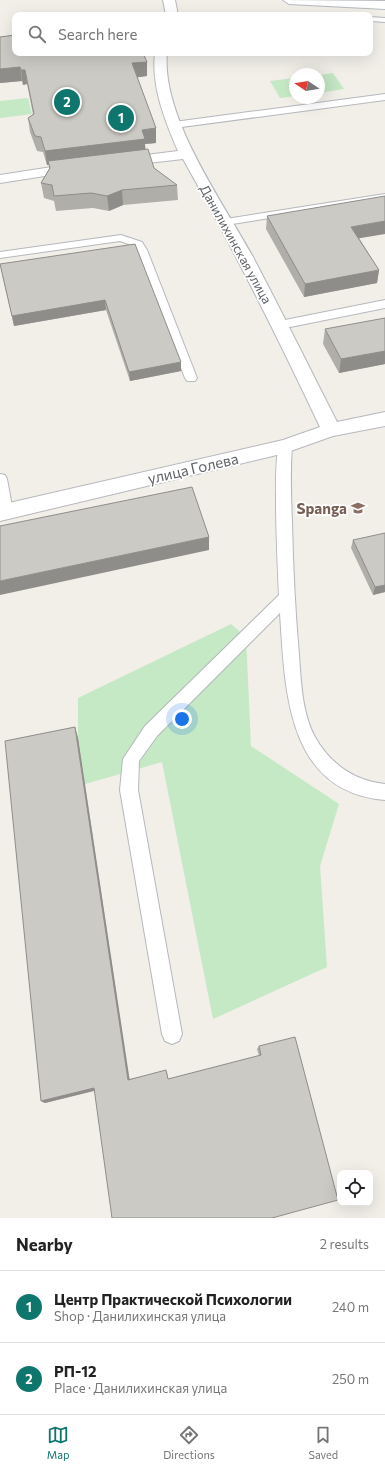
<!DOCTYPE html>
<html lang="en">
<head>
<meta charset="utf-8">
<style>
	:root { --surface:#fff; --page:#f2f2f2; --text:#222; --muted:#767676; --line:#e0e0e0; --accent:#0f766e }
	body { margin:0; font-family:Commissioner,sans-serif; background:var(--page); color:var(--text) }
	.controls { position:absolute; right:12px; bottom:12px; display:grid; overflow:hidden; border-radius:8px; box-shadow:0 4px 16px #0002 }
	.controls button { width:36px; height:36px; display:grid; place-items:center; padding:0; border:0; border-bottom:1px solid var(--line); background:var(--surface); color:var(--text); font:20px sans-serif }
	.compass { position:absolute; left:289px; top:68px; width:36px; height:36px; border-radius:50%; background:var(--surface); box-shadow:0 4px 16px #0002; rotate:282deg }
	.you { position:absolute; left:182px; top:719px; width:14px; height:14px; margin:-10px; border:3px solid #fff; border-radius:50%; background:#1a73e8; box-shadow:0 0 0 6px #1a73e833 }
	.badge { display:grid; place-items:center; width:26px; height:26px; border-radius:50%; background:var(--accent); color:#fff; font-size:13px; font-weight:700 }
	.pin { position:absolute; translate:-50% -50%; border:2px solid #fff; box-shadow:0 1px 4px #0006 }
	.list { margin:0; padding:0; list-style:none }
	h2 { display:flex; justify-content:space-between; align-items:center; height:52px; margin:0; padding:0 16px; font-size:17px }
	h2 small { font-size:13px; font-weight:400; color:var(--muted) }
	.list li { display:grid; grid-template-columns:26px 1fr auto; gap:12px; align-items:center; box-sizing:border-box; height:72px; padding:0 16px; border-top:1px solid var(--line) }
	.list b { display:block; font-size:15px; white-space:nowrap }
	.list p { margin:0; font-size:13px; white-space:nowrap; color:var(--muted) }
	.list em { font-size:13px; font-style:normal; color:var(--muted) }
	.icon { flex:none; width:22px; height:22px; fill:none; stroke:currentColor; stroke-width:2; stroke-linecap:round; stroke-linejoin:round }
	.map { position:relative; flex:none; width:385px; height:1218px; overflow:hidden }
	.search { position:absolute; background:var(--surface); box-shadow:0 4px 16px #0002; left:12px; right:12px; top:12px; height:44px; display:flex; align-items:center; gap:10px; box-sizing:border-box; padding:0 14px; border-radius:8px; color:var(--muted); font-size:15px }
	.sheet { height:196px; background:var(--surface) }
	nav { display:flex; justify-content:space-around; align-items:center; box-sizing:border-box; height:56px; border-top:1px solid var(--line); background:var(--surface); font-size:11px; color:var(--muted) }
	nav a { display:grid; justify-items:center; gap:2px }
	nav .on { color:var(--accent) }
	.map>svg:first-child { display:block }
</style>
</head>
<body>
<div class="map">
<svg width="385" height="1218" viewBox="0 0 385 1218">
	<rect width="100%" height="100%" fill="#f1efe8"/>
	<g fill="#c5e8c5">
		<path d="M333,73L344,89L319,93V75Z"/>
		<path d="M295,78V96L280,98L270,81Z"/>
		<path d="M28,98L32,114L0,118V101Z"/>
		<path d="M231,624L246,637L251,746L339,804L320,866L327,967L213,1019L162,762L85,784L78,738V698Z"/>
	</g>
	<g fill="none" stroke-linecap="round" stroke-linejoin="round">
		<defs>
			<g id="lane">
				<path d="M370,17L385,18V22L370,21Z"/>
				<path d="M385,94V100L174,128L169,125L174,122Z"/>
				<path d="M385,194V200L226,225L221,222L226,219Z"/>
				<path d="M121,235L142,242L147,250L197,378L195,381H187L185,378L134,246L120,241L0,258V252Z"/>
				<path d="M385,300V308L280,329L274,325L280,321Z"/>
				<path d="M285,441L290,443L292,446C290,471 291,496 292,522C293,566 295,610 299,655C301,682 302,713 315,737C330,764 355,781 385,784V800C286,792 285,689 280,613L157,736L139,761L138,790L182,1034L179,1041L172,1044L165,1041L162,1034L120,790L123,759L145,726L279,595C278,572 272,457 280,443Z"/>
				<path d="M0,474L5,475L7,479L13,512L11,516L6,517L0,514Z"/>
			</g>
			<g id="street">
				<path d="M163,0H175L178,15H166Z"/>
				<path d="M155,53H167C161,117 223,202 253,257C282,312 309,367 337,422L385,412V426L333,436L285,453L0,521V505L283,440L320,427C277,336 232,246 183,159L122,166L117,165L115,162L117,159L122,158L178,151C165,121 151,86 155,53Z"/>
				<path d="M78,163L83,164L85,167L83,170L0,183V175Z"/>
			</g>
			<path id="secondary" d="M283,0L385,1V9L289,4Z"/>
		</defs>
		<use href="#lane" stroke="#b5b8bc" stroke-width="2"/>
		<use href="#street" stroke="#b5b8bc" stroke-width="2"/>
		<use href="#secondary" stroke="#b6babf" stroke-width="2"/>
		<use href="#lane" fill="#fff" fill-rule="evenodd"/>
		<use href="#street" fill="#fff" fill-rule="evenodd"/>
		<use href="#secondary" fill="#fff" fill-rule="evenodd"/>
	</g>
	<g fill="#afaea9">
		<path d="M0,37L147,62V76L137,77L156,143L145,144V150L154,168L177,185L178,200L123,205L109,211L93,208L56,211L54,201L44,198L41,183L49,169V165H47L43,152L37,151L30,132L28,118L33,114L27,84L23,85L22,81L0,83Z"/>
		<path d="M267,216L359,238L379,270L377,283L304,297L266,229Z"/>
		<path d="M135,244L181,371L130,381L106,310L14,326L2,274Z"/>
		<path d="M325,329L385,364L339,373L323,344Z"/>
		<path d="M353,540L385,592L373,595L351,548Z"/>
		<path d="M75,727L78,738L129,1079L167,1072L168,1079L259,1056L257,1049L259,1046L338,1200L94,1091L45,1103L41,1101Z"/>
	</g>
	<g fill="#8f8d8a">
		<path d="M147,62V76L133,78L132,63Z"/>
		<path d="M20,67L22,81L0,83V69Z"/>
		<path d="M21,70H25L27,84L23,85Z"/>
		<path d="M156,128V143L145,144L146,153L48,161L49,165H47L45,151L142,130Z"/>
		<path d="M122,190L123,205L109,211L107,196Z"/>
		<path d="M385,221V234L349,240L351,227Z"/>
		<path d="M379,270L377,283L304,297L305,284Z"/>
		<path d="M105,300L106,310L14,326L12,316Z"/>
		<path d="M385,351V364L339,373L341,359Z"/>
		<path d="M181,362V371L130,381L129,372Z"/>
		<path d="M209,537V550L0,595V581Z"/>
		<path d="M385,585V592L373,595L375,587Z"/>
		<path d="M75,727L78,738L130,1082L128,1080Z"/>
		<path d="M94,1088L97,1090L45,1103L41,1101Z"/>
	</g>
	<g fill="#cccac5" stroke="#8f8d8a">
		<path d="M15,35V53H143L147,62L132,63L156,128L142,130L145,139L45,151L41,137L35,136L28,118L34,114L25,70H21L20,67L0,69V37Z"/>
		<path d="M148,149L154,168L177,185L122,190L107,196L91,193L54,196L52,185L41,183L50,168L48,161Z"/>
		<path d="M385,196V221L351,227L379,270L305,284L267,216Z"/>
		<path d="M135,244L181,362L129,372L105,300L12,316L0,264Z"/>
		<path d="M385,318V351L341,359L325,329Z"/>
		<path d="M192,487L209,537L0,581V526Z"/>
		<path d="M385,533V585L375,587L353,540Z"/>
		<path d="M75,727L128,1080L166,1070L168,1079L261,1055L259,1046L295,1037L338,1200L272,1218H112L94,1088L41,1101L5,741Z"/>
	</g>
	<defs>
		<symbol id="school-bare" viewBox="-9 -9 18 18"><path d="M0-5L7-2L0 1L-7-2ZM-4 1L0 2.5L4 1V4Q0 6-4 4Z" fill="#8d6e63" stroke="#fff" stroke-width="2.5" paint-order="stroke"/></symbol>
	</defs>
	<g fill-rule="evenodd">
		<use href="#school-bare" x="348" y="498" width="20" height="20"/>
	</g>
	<g text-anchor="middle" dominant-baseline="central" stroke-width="3.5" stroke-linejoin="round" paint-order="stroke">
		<g font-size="13" fill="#5f6368" stroke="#fff">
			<text transform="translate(236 244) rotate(61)">Данилихинская улица</text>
		</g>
		<g font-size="15" fill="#5f6368" stroke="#fff">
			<text transform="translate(193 468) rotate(-13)">улица Голева</text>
		</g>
		<g font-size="15" font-weight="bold" fill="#785e54" stroke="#fff" text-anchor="end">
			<text x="347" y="508">Spanga</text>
		</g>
	</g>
</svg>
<div class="controls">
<button><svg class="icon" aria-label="locate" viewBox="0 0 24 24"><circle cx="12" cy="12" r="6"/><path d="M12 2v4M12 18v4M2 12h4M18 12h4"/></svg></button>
</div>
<svg class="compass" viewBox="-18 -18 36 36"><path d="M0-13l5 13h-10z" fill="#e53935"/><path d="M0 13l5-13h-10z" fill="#767676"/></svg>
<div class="you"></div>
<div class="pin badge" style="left:121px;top:118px">1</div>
<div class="pin badge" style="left:67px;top:102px">2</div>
<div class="search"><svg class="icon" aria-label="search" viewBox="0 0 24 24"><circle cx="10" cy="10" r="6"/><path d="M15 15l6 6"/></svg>Search here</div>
</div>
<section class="sheet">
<h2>Nearby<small>2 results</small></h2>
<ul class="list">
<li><span class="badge">1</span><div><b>Центр Практической Психологии</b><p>Shop · Данилихинская улица</p></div><em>240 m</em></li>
<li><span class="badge">2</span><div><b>РП-12</b><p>Place · Данилихинская улица</p></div><em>250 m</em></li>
</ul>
</section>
<nav>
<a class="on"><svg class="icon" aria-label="map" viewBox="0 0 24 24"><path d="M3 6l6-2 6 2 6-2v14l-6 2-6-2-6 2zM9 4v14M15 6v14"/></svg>Map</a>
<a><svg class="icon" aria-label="directions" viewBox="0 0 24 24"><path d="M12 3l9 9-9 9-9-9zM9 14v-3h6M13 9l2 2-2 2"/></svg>Directions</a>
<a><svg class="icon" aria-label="saved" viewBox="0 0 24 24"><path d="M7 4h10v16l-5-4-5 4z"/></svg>Saved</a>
</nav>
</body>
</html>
